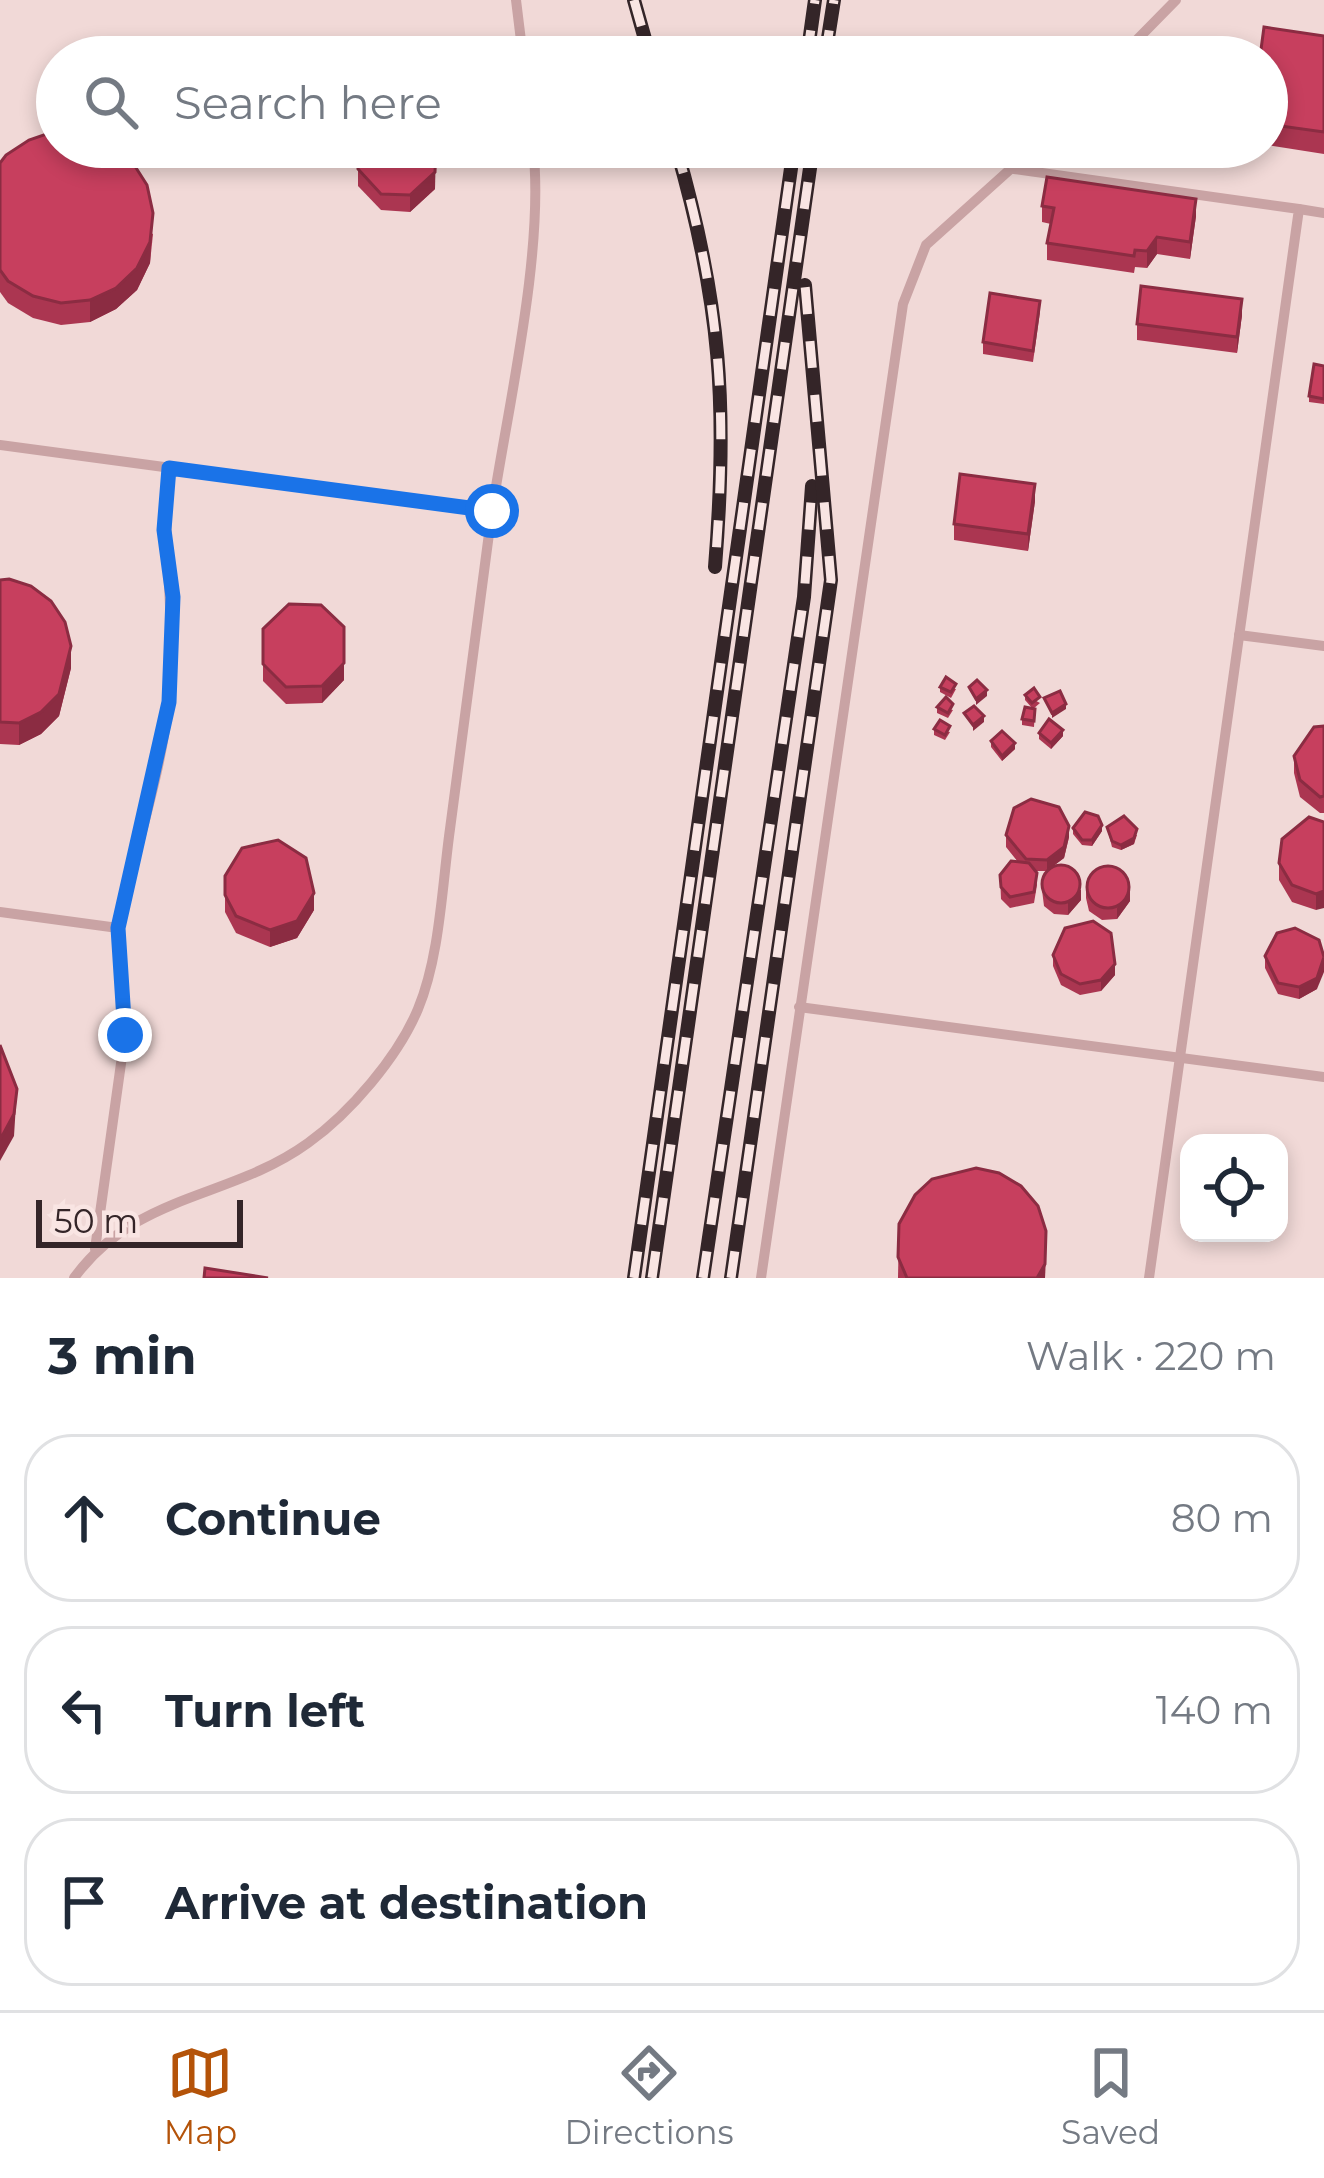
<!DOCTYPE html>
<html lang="en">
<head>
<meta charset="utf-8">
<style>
	:root { --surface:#fff; --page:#f2f2f3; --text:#1f2937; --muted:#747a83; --line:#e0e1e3; --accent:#b45309 }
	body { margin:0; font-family:Montserrat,sans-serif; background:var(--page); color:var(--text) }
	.controls { position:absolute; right:36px; bottom:36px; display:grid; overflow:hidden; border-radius:24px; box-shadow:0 6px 18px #0003 }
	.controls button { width:108px; height:108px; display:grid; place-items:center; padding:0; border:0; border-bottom:3px solid var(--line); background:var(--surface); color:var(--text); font:60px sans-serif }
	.scale { position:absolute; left:36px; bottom:30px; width:207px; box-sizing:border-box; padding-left:12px; border:6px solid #342528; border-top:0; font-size:33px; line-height:42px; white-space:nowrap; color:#342528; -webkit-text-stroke:9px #f9e5e3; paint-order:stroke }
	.stop { position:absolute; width:36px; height:36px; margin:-27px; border:9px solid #1a73e8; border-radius:50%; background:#fff }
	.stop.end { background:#1a73e8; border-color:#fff; box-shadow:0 3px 12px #0008 }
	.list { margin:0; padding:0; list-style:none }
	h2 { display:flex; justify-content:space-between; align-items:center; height:156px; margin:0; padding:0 48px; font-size:51px }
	h2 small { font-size:39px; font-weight:400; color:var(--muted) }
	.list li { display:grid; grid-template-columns:78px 1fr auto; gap:36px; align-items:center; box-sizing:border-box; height:168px; margin:0 24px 24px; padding:0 24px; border:3px solid var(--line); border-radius:48px }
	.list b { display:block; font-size:45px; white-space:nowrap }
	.list em { font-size:39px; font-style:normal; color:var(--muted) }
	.icon { flex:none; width:66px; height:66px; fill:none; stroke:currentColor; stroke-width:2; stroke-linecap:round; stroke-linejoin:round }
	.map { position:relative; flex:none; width:1324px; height:1278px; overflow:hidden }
	.search { position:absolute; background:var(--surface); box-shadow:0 6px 18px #0003; left:36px; right:36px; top:36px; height:132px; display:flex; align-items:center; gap:30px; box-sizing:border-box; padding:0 42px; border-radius:66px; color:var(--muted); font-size:45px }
	.sheet { height:732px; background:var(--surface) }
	nav { display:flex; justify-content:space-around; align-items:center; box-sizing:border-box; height:168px; border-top:3px solid var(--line); background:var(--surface); font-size:33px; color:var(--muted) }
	nav a { display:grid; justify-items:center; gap:6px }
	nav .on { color:var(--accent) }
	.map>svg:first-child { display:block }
</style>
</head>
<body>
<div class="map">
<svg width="1324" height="1278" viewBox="0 0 1324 1278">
	<rect width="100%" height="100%" fill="#f1d9d7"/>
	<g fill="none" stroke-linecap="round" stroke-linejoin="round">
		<g stroke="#c9a3a4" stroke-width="10">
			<path d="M516,0L523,57"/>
			<path d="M1120,57L1176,0"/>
			<path d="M1014,169L1299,209L1149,1278"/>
			<path d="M1299,209L1324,213"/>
			<path d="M0,445L492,511C508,406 545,249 533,147"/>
			<path d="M1239,635L1324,646"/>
			<path d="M0,912L118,928C134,852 161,777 169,700C177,622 161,545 168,468"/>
			<path d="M799,1007L1324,1077"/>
			<path d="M95,1249L125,1035L118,928"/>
			<path d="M74,1278C137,1192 229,1200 308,1143C350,1113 398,1057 418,1009C440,956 442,886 450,829C464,723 478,617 492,511"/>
			<path d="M761,1278L903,304L926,245L1035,147"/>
		</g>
		<defs>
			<g id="rail">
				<path d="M634,0L650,57"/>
				<path d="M807,57L815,0"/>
				<path d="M825,57L834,0"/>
				<path d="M676,147C721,302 728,407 715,567"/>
				<path d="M634,1278L794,147"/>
				<path d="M652,1278L813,147"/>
				<path d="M703,1278L804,597L812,486"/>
				<path d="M731,1278L831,580L805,285"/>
			</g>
		</defs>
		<use href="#rail" stroke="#342528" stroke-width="14"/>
		<use href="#rail" stroke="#f9e5e3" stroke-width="9" stroke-dasharray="27" stroke-linecap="butt"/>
	</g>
	<g fill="#ab3651">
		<path d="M1324,36V154L1267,145V57Z"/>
		<path d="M358,147L435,189L410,212L381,210L358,186Z"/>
		<path d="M0,163L153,234L150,263L137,290L116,309L90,322L61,325L33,318L8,303L0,292Z"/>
		<path d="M1042,206L1196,216L1190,259L1157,254L1147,268L1135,267L1134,273L1047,260V243L1051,224L1042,222Z"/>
		<path d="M1040,312L1033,362L983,354V342Z"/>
		<path d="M1242,315L1237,353L1137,340V324Z"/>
		<path d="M1324,366V404L1309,402V396Z"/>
		<path d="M1035,501L1028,551L954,540V524Z"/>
		<path d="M0,580L71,668L59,716L41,734L19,745L0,744Z"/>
		<path d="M263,629L344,680L322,703L286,704L263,681Z"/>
		<path d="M940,687L956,689L951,698L940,692Z"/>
		<path d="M1025,695L1040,703L1033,709H1035L1034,727L1022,725V719L1032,708L1025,700Z"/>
		<path d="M937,707L953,710L948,718L937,713Z"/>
		<path d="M1324,726V813H1320L1300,797L1294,773V756Z"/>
		<path d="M934,729L950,732L945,740L934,735Z"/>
		<path d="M1039,733L1063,736L1051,749L1039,739Z"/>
		<path d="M991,741L1015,749L1002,761L991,747Z"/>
		<path d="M1324,822L1316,910L1292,902L1279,880V863Z"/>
		<path d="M1107,827L1137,835L1134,844L1121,850L1112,847Z"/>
		<path d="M1073,828L1102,831L1092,846L1082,845L1073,834Z"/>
		<path d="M1006,835L1069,837L1064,858L1053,866L1081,900L1068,915L1054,914L1044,906L1041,882L1051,869L1047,871H1035L1037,885L1034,903L1010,908L1001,899L1000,875L1018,862L1006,847Z"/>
		<path d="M225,876L314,910L297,938L270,947L236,933L225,912Z"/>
		<path d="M1086,886L1130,901L1117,919L1102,920L1089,911L1086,898Z"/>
		<path d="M1053,955L1115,975L1101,991L1080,995L1061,985L1053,966Z"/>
		<path d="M1265,956L1317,989L1299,999L1278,994L1265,968Z"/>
		<path d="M899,1224L1046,1252L1045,1278H898Z"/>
	</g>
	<g fill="#8b2c42">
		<path d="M436,147L435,189L410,212V195Z"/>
		<path d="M1196,199V216L1190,259V242Z"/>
		<path d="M153,213L150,263L137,290L116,309L90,322V300Z"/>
		<path d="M1157,237V254L1147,268V251Z"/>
		<path d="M1242,299V315L1237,353V337Z"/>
		<path d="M1035,484V501L1028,551V534Z"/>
		<path d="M71,646V668L59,716L41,734L19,745V723Z"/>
		<path d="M344,663V680L322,703V686Z"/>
		<path d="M987,690V696L976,705V699Z"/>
		<path d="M1066,704V709L1052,718V713Z"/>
		<path d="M984,716V722L973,731V725Z"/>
		<path d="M1063,730V736L1051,749V743Z"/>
		<path d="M1015,743V749L1002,761V756Z"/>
		<path d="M1102,825V831L1092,846V840Z"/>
		<path d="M1069,826V837L1064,858L1047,871V860Z"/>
		<path d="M1137,829L1134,844L1121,850V845Z"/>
		<path d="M1081,889V900L1068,915V903Z"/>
		<path d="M1130,890V901L1117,919V908Z"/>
		<path d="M1324,891V908L1316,910V894Z"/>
		<path d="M314,893V910L297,938L270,947V930Z"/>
		<path d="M1324,961V972L1317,989L1299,999V987Z"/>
		<path d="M1115,964V975L1101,991V980Z"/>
		<path d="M17,1089L14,1136L0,1161V1140Z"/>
		<path d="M1046,1231L1045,1278H1037Z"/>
	</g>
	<g fill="#c73f5e" stroke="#8b2c42" stroke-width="3">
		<path d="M1264,27L1324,36V132L1267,124V57H1260Z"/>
		<path d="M55,131L57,132V147H115L131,160L147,185L153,213L150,242L137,268L116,288L90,300L61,303L33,296L8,281L0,270V163L6,155L29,140Z"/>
		<path d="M358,147H436L435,172L410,195L381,194L358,169Z"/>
		<path d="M1047,177L1196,199L1190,242L1157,237L1147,251L1135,250L1134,256L1047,243L1054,208L1042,206Z"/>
		<path d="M1141,286L1242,299L1237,337L1137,324Z"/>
		<path d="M990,293L1040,301L1033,351L983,342Z"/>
		<path d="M1314,364L1324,366V399L1309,396Z"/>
		<path d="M960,474L1035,484L1028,534L954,524Z"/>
		<path d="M9,579L31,586L51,601L65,622L71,646L59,694L41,712L19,723L0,722V580Z"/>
		<path d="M289,604L321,605L344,627V663L322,686L286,687L263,664V629Z"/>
		<path d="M946,677L956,684L951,692L940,687Z"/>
		<path d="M977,680L987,690L976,699L969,687Z"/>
		<path d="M1034,688L1040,697L1032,703L1025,695Z"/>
		<path d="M1060,691L1066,704L1052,713L1044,698Z"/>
		<path d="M946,697L953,704L948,713L937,707Z"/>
		<path d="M974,706L984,716L973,725L964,713Z"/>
		<path d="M1025,707L1035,709L1034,721L1022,719Z"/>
		<path d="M1049,719L1063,730L1051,743L1039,733Z"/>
		<path d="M940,720L950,726L945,735L934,729Z"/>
		<path d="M1324,726V796L1320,797L1300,780L1294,756L1314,727Z"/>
		<path d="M1002,731L1015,743L1002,756L991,741Z"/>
		<path d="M1031,799L1059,807L1069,826L1064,847L1047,860L1026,859L1006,835L1014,808Z"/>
		<path d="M1085,812L1098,816L1102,825L1092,840H1082L1073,828Z"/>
		<path d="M1124,816L1137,829L1134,838L1121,845L1112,841L1107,827Z"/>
		<path d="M1309,817L1324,822V891L1316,894L1292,885L1279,863L1282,839Z"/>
		<path d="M278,840L306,858L314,893L297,921L270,930L236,916L225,895V876L242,848Z"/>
		<path d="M1011,861L1029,863L1037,873L1034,892L1010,897L1001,887L1000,875Z"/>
		<circle cx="1061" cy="884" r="19"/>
		<circle cx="1108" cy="887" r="21"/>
		<path d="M1093,921L1111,933L1115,964L1101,980L1080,984L1061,974L1053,955L1065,928Z"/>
		<path d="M1295,928L1319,940L1324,957L1317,978L1299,987L1278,983L1265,956L1277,933Z"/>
		<path d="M0,1045L17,1089L14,1114L0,1140Z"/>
		<path d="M976,1168L999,1173L1021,1186L1038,1206L1046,1231L1045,1264L1037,1278H907L898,1257L899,1224L915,1195L932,1179Z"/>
		<path d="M205,1268L268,1278H204Z"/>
	</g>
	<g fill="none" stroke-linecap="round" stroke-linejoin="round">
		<path stroke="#1a73e8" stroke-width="15" d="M125,1035L118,928L169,702L173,597L164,530L169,468L492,511"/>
	</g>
</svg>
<div class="controls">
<button><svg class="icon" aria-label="locate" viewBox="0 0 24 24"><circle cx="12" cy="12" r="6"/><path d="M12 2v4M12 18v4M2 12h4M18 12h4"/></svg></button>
</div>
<div class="scale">50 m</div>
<div class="stop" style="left:492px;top:511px"></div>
<div class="stop end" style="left:125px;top:1035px"></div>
<div class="search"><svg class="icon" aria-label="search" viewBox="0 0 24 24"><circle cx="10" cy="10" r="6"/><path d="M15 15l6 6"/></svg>Search here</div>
</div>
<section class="sheet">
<h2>3 min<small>Walk · 220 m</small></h2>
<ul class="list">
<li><svg class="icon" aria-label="ahead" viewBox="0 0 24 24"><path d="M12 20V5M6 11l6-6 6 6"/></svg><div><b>Continue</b></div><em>80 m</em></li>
<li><svg class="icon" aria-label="left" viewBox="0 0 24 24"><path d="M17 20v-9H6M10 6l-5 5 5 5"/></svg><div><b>Turn left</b></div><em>140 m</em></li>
<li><svg class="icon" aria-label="arrive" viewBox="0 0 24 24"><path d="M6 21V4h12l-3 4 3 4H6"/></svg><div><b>Arrive at destination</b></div></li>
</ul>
</section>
<nav>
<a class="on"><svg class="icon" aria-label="map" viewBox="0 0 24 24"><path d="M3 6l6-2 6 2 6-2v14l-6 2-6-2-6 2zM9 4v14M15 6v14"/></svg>Map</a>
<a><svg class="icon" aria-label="directions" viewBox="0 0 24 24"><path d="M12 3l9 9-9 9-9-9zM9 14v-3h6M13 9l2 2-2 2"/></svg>Directions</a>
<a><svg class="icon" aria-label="saved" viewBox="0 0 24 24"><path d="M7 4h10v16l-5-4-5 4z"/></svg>Saved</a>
</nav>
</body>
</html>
